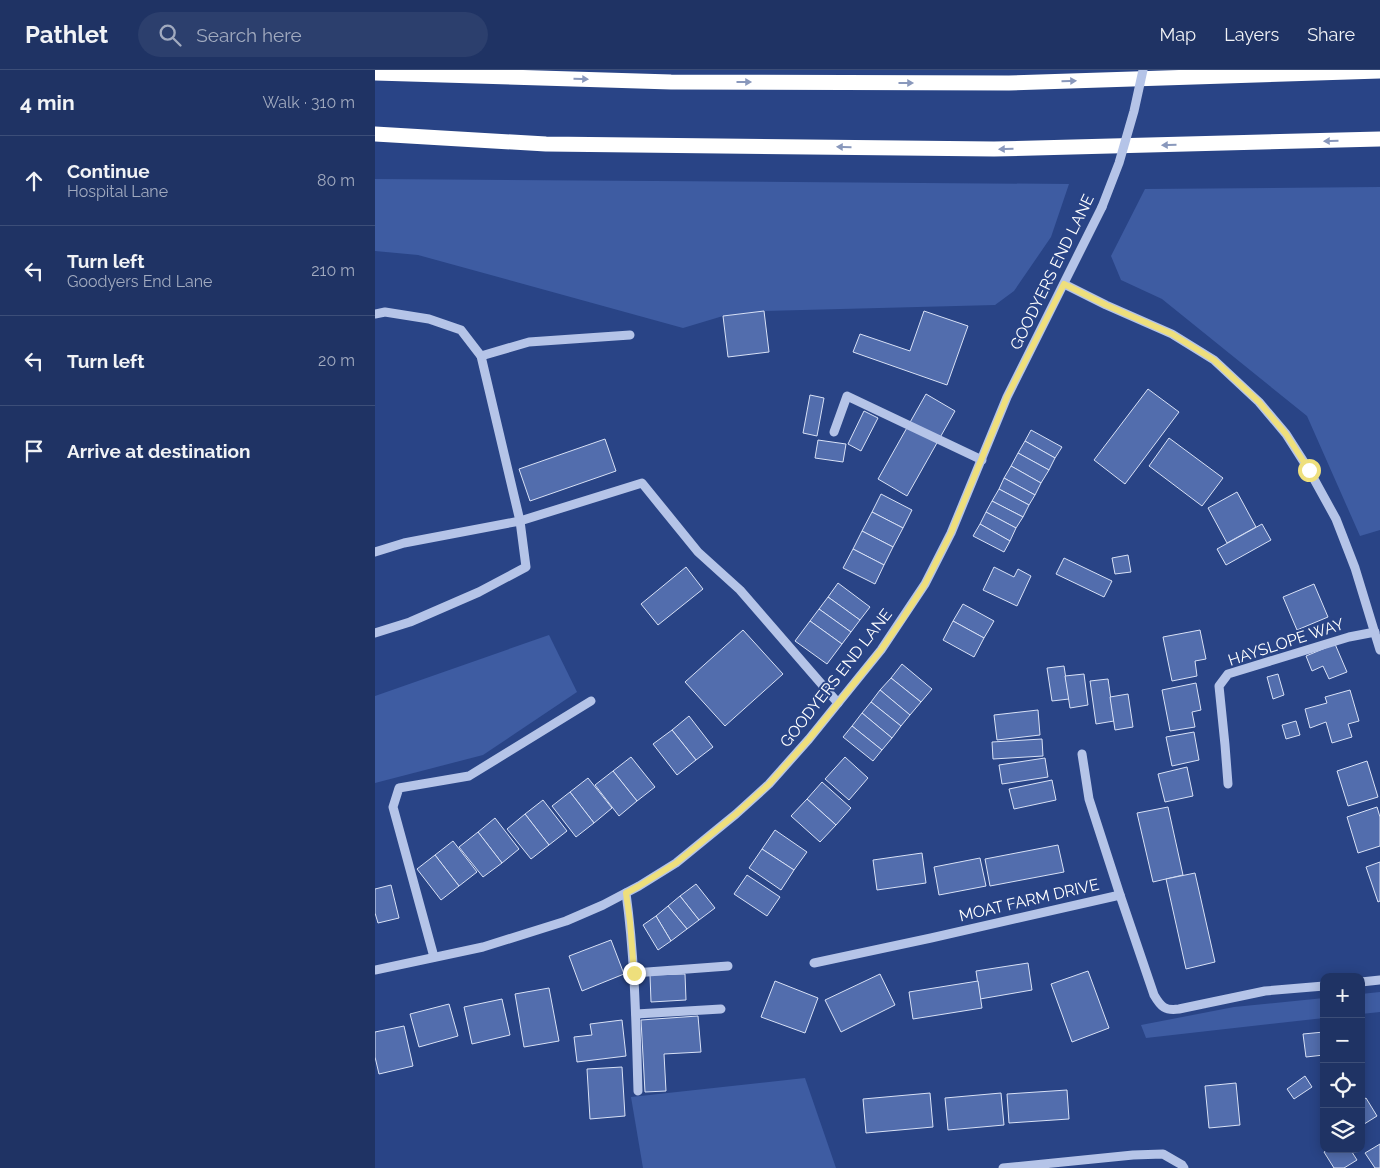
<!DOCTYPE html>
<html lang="en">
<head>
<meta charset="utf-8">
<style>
	:root { --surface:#1f3364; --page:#2c3f6d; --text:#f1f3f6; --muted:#a1aabf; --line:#3c4e78 }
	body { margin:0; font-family:Raleway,sans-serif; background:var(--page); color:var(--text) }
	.controls { position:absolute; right:15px; bottom:15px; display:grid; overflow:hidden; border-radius:10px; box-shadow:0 2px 12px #0003 }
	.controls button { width:45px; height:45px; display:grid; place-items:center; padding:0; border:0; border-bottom:1px solid var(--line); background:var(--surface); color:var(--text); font:25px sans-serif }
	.stop { position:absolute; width:15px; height:15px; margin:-11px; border:4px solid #eedf7c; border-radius:50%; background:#fff }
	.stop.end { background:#eedf7c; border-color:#fff; box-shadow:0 1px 5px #0008 }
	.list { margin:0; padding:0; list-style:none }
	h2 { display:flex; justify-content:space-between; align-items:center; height:65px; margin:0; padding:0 20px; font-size:21px }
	h2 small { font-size:16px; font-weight:400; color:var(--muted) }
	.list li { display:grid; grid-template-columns:32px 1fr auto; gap:15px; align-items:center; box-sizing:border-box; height:90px; padding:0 20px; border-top:1px solid var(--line) }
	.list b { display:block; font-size:19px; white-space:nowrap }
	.list p { margin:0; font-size:16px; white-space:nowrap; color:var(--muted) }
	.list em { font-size:16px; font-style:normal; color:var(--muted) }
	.icon { flex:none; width:28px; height:28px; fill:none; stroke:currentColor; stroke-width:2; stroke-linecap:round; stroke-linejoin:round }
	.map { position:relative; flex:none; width:1005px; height:1098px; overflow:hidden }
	header { display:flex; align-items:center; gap:30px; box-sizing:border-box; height:70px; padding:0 25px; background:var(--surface); border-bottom:1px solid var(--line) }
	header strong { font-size:24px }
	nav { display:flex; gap:28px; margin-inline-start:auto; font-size:18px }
	.search { width:350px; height:45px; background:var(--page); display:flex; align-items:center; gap:12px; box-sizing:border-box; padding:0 18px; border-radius:28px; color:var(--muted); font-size:19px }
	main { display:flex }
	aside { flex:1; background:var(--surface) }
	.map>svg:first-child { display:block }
</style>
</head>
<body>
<header>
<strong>Pathlet</strong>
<div class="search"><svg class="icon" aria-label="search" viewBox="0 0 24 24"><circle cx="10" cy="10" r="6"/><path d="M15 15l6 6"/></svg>Search here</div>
<nav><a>Map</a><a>Layers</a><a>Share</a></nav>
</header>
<main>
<aside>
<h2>4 min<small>Walk · 310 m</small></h2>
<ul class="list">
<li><svg class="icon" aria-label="ahead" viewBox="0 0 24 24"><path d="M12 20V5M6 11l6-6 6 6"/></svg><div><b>Continue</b><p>Hospital Lane</p></div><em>80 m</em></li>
<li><svg class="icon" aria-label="left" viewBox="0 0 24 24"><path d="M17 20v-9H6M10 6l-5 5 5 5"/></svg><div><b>Turn left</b><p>Goodyers End Lane</p></div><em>210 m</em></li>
<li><svg class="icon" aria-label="left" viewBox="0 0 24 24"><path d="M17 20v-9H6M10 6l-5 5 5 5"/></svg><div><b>Turn left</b></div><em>20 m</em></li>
<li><svg class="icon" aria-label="arrive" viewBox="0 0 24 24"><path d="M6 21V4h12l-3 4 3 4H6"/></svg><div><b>Arrive at destination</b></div></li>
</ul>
</aside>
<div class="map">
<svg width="1005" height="1098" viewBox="0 0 1005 1098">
	<rect width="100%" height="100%" fill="#294486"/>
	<g fill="#3e5ca2">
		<path d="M0,109L694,114L676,167L639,221L620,235L389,241L348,246L308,258L43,185L0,181Z"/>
		<path d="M1005,117V460L985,466L932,346L787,229L746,210L736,186L770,119Z"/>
		<path d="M174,565L202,622L108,685L0,713V626Z"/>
		<path d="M1005,922V942L986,944V924Z"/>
		<path d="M949,928V948L771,968L766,955L859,937Z"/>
		<path d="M430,1008L461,1098H268L256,1027Z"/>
	</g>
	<g fill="#526dad" stroke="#d8e1f6">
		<path d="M389,241L394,282L353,287L348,246Z"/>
		<path d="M549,241L593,256L572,315L478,282L485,264L535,281Z"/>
		<path d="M773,319L804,342L750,414L719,390Z"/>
		<path d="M551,324L580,341L532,426L503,409Z"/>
		<path d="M435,325L449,328L442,366L428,363Z"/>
		<path d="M489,341L503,348L486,381L473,374Z"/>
		<path d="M656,360L687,377L680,388L650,371Z"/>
		<path d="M794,368L848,408L827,436L774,396Z"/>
		<path d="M230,369L241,401L155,431L144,399Z"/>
		<path d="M443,370L471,374L468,392L440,388Z"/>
		<path d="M650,371L680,388L674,400L643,383Z"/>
		<path d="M643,383L674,400L666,413L636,396Z"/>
		<path d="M636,396L666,413L660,425L629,408Z"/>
		<path d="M629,408L660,425L654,435L624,419Z"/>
		<path d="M624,419L654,435L648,447L617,431Z"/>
		<path d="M862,422L881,457L852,473L833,438Z"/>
		<path d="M506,424L537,440L528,458L497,442Z"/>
		<path d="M617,431L648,447L641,458L611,442Z"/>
		<path d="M497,442L528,458L518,477L487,461Z"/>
		<path d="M611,442L641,458L635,471L605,454Z"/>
		<path d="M605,454L635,471L629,482L598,466Z"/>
		<path d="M887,454L896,470L851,495L842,479Z"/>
		<path d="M487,461L518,477L509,495L478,479Z"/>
		<path d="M478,479L509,495L500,514L468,498Z"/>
		<path d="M753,485L756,502L740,504L737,488Z"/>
		<path d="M689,488L737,511L729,527L681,504Z"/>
		<path d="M311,497L328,519L283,555L266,534Z"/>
		<path d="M619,497L639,507L643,499L656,506L642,536L608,520Z"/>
		<path d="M463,513L495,537L485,550L453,527Z"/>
		<path d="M939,514L953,547L922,560L908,527Z"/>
		<path d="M453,527L485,550L476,562L444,539Z"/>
		<path d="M588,534L619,551L609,568L578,551Z"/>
		<path d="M444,539L476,562L467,574L435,551Z"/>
		<path d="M435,551L467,574L452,594L420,571Z"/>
		<path d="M578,551L609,568L599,587L568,570Z"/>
		<path d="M368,560L408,604L350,656L310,612Z"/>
		<path d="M825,560L831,589L820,591L822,606L797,611L788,567Z"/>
		<path d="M960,574L972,602L954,609L948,596L937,601L931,586Z"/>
		<path d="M527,594L557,619L546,632L516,608Z"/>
		<path d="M689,596L694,629L677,631L672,598Z"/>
		<path d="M709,604L713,635L695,638L690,606Z"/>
		<path d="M903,604L909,625L898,629L892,607Z"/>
		<path d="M516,608L546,632L535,645L505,620Z"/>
		<path d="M733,609L739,651L721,654L715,611Z"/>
		<path d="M821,613L826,640L817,642L820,657L795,661L787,620Z"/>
		<path d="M505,620L535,645L526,656L496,632Z"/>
		<path d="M975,620L984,651L973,654L977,667L957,673L951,652L935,658L930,639L952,633L950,627Z"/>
		<path d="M753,624L758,657L740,660L735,627Z"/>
		<path d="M496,632L526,656L517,668L487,643Z"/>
		<path d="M663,640L665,665L622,670L619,645Z"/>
		<path d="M487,643L517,668L507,680L477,656Z"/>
		<path d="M314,646L338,677L321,690L297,660Z"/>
		<path d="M921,651L925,665L911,669L907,655Z"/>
		<path d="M477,656L507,680L498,691L468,667Z"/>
		<path d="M297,660L321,690L302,705L278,674Z"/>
		<path d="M819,662L824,690L797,696L791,667Z"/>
		<path d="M667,669L668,686L618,689L617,672Z"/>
		<path d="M256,687L280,717L262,731L238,701Z"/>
		<path d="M470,687L493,708L474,730L450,709Z"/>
		<path d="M670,688L673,707L627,714L624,695Z"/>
		<path d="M992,691L1003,727L973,736L962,701Z"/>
		<path d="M812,697L818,726L790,732L783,704Z"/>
		<path d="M238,701L262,731L244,746L220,715Z"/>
		<path d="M213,708L237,738L219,753L195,722Z"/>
		<path d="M677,710L681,730L639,739L634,719Z"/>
		<path d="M447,712L476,738L461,755L432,729Z"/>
		<path d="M195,722L219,753L201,767L177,736Z"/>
		<path d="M432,729L461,755L445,772L416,746Z"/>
		<path d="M168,730L192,761L174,775L150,744Z"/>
		<path d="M793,737L808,805L778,812L762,743Z"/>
		<path d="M1002,737L1005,747V776L983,783L972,747Z"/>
		<path d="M150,744L174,775L156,789L132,759Z"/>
		<path d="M120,748L144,779L127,793L103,762Z"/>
		<path d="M400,760L432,782L419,800L387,779Z"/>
		<path d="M103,762L127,793L108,807L84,777Z"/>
		<path d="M78,771L102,802L84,816L60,785Z"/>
		<path d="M683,775L689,802L615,816L610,789Z"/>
		<path d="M387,779L419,800L406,820L374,798Z"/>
		<path d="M547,783L551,813L502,820L498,790Z"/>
		<path d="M60,785L84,816L66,830L42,799Z"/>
		<path d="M605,788L611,816L564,825L559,797Z"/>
		<path d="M1005,792V831L1003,832L991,797Z"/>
		<path d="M820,803L840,892L811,899L791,809Z"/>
		<path d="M372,805L405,827L392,846L359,824Z"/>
		<path d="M321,814L340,838L324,850L305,826Z"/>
		<path d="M16,815L24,848L3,853L0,843V819Z"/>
		<path d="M305,826L324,850L312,859L293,836Z"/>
		<path d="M293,836L312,859L296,871L281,846Z"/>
		<path d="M281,846L296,871L283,880L268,855Z"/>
		<path d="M236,870L249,904L207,921L194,886Z"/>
		<path d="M653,893L657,920L605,929L601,901Z"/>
		<path d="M713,901L734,958L697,972L676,914Z"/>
		<path d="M310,904L311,930L276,932L275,905Z"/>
		<path d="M505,904L520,935L466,962L450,930Z"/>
		<path d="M400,911L443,928L430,963L386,947Z"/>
		<path d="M603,911L607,938L538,949L534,922Z"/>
		<path d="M174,918L184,971L149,977L140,924Z"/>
		<path d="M127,929L135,965L97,974L89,937Z"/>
		<path d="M74,934L83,966L44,977L35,944Z"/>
		<path d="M323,946L326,982L289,984L291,1021L270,1022L266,950Z"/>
		<path d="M247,950L251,986L202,992L199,967L217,965L215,954Z"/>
		<path d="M29,956L38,996L4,1004L0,987V962Z"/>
		<path d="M949,962V985L931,987L928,964Z"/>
		<path d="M247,997L250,1046L215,1049L212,999Z"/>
		<path d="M930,1006L937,1017L919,1029L912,1019Z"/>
		<path d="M861,1013L865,1055L834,1058L830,1016Z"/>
		<path d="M692,1020L694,1049L634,1053L632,1024Z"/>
		<path d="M555,1023L558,1057L491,1063L488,1029Z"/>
		<path d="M626,1023L629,1055L573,1060L570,1028Z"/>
		<path d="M991,1028L1002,1046L986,1056V1031Z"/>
		<path d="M1005,1074V1098H1000L990,1083Z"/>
		<path d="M953,1079H975L982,1090L969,1098H959L949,1082Z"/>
	</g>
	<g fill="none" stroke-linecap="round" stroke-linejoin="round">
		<g stroke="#b5c4e8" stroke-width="9">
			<path d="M689,214L731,235L797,264L839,290L884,332L911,364L934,400L961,449L980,498L1005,580"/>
			<path d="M0,244L10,242L54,249L86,260L106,286L145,451L151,497L104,522L35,552L0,563"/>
			<path d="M106,286L154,272L255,265"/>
			<path d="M459,362L472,326L607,390"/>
			<path d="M0,482L29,473L145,451L267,413L323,482L365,520L463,633"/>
			<path d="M707,684L714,729L745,825L779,925C786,937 790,941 804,939L890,921L949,916"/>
			<path d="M853,714L850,675L844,616L853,604L974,567L1000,562"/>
			<path d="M251,823C260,888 261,955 263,1021"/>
			<path d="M59,887L18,737L24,718L94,706L216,631"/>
			<path d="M439,893L556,868L745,825"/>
			<path d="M0,900L108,877L191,851L228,835L264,816L301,793L361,744L394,714L434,669L506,580L550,514L576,463L632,327L727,137"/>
			<path d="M259,903L353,896"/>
			<path d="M986,912L1005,910"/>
			<path d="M261,944L346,939"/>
			<path d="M628,1098L758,1085L788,1084L807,1095L809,1098"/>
		</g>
		<g stroke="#fff" stroke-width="15">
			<path d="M0,3L296,12L634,13L1005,1"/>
			<path d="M0,64L171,74L619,79L1005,69"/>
		</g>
		<path stroke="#b5c4e8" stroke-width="9" d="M727,137L744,93L759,41L768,0"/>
	</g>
	<defs><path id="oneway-solid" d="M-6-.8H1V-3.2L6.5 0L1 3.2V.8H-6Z" transform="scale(1.25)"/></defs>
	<g fill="#8998bc">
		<use href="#oneway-solid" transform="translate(206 9) rotate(2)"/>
		<use href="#oneway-solid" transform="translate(694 11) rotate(-2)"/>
		<use href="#oneway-solid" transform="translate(369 12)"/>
		<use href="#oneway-solid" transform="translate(531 13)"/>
		<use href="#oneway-solid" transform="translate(956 71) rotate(179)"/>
		<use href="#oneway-solid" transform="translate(794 75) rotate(179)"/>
		<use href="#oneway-solid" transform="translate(469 77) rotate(-179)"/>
		<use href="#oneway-solid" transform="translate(631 79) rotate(179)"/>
	</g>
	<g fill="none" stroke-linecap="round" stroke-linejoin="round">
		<path stroke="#eedf7c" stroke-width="6" d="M259,903L255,852L251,823L264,816L301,793L361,744L394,714L434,669L506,580L528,548L550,514L576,463L632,327L689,214L731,235L797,264L839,290L884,332L911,364L934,400"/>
	</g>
	<g text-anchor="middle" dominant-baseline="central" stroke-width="4" stroke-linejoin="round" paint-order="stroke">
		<g font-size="16" fill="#fff" stroke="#294486">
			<text transform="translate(677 202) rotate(-64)">GOODYERS END LANE</text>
			<text transform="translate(911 572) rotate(-18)">HAYSLOPE WAY</text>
			<text transform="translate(461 608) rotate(-52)">GOODYERS END LANE</text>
			<text transform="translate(654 830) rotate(-13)">MOAT FARM DRIVE</text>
		</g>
	</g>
</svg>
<div class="controls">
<button>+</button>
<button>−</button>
<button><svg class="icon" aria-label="locate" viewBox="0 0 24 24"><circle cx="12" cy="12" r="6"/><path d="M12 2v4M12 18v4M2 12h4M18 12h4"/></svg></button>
<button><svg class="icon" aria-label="layers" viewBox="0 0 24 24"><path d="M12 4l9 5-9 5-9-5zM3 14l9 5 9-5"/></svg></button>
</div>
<div class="stop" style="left:934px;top:400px"></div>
<div class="stop end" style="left:259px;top:903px"></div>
</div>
</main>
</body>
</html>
